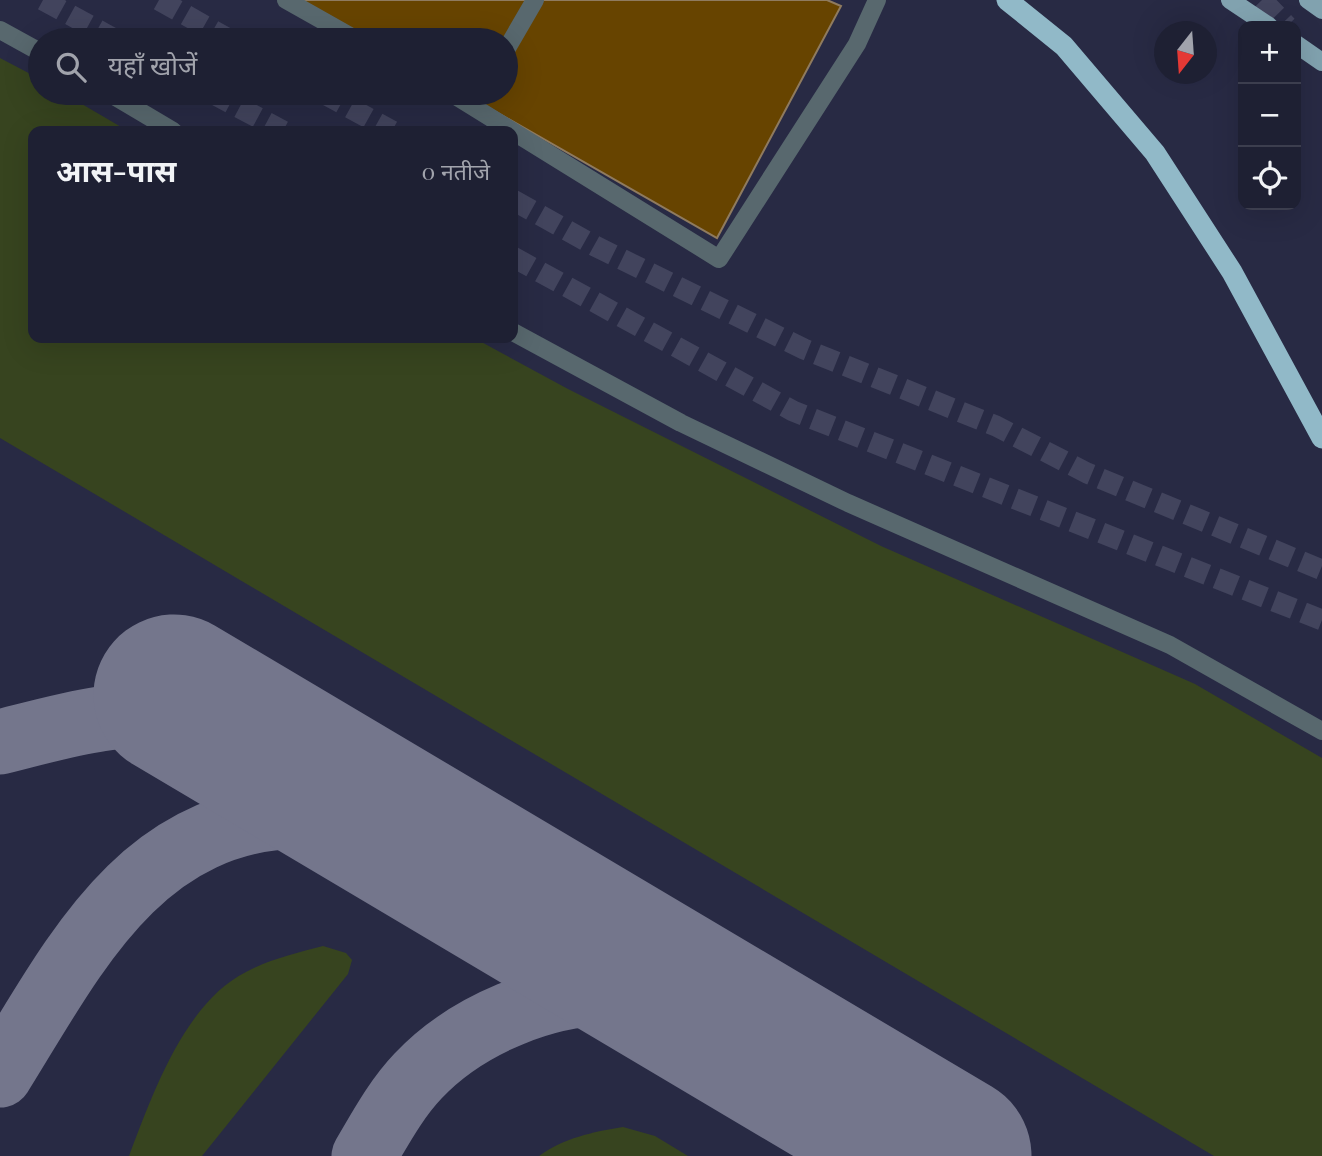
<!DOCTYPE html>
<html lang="hi">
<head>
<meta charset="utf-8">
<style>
	:root { --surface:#1e2033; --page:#2b2d3f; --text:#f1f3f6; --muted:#a1a3ac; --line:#3c3e4e }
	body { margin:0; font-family:"Playfair Display","Noto Sans Devanagari",serif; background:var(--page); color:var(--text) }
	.controls { position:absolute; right:21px; top:21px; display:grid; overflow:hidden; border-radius:14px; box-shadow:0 7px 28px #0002 }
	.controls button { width:63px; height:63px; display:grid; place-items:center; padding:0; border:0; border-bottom:2px solid var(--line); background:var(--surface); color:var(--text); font:35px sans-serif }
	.compass { position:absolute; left:1154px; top:21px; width:63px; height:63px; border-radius:50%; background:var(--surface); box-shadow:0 7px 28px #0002; rotate:197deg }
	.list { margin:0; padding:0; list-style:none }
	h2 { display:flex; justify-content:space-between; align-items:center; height:91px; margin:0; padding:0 28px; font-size:30px }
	h2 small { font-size:23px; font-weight:400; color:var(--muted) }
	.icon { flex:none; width:38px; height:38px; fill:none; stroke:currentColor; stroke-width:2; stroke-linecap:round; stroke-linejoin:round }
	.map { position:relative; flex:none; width:1322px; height:1156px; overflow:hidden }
	.search { position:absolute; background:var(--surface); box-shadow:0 7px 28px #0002; left:28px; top:28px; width:490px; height:77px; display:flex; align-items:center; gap:18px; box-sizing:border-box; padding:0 24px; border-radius:38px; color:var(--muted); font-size:26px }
	.panel { position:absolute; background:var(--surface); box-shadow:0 7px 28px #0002; left:28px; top:126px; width:490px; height:217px; border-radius:14px }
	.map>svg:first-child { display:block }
</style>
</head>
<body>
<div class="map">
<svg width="1322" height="1156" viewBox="0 0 1322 1156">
	<rect width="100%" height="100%" fill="#282a44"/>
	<g fill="#37441f">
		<path d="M0,58L40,79V93H63L128,131H33V338H474L568,389L881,546L1195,684L1322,758V1156H1214L0,438Z"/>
		<path d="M323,946L346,953L352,960L348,974L202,1156H129C152,1096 184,1003 246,972C270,959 297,953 323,946Z"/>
		<path d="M623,1127L655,1136L688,1156H539C564,1138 592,1132 623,1127Z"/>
	</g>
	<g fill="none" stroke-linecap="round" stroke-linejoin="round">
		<g stroke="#74768c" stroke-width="65">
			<path d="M0,742C60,727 120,708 182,718C203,721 225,731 245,737"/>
			<path d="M0,1075C73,958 138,822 296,816C328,815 360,820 392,824"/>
			<path d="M364,1156C380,1129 396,1099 418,1076C465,1026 549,989 620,994C650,996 679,1004 709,1012"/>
		</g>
		<path stroke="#74768c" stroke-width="161" d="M174,695L951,1156"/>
	</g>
	<path fill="#674400" stroke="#8f7b5f" stroke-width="2" d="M301,0H827L841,6L717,238L463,93H506V40H372Z"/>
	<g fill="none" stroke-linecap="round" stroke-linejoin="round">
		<g stroke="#42445d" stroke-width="21" stroke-dasharray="21 10" stroke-linecap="butt">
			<path d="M43,0L116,40"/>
			<path d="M159,0L230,40"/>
			<path d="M1262,0L1287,26"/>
			<path d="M212,93L283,131"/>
			<path d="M323,93L392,131"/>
			<path d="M513,200L595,246L804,349L996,426L1087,473L1322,570"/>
			<path d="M513,257L793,411L1322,620"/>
		</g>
		<g stroke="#58686e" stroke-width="18">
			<path d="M286,0L357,40"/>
			<path d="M0,30L40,52"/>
			<path d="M506,50L535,0"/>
			<path d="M109,93L173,131"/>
			<path d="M451,93L719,259L857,44L877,0"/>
			<path d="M513,332L681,423L848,503L1170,645L1322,731"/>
		</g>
		<g stroke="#81a2af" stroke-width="18">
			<path d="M1230,0L1269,26"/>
			<path d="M1308,0L1322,10"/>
			<path d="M1296,44L1322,62"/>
		</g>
		<path stroke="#91b9c8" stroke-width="21" d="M1007,0L1064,46L1155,153L1232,272L1322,438"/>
	</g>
</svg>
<div class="controls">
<button>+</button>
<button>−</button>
<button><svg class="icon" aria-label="locate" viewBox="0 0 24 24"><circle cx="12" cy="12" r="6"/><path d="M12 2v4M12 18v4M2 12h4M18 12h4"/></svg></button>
</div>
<svg class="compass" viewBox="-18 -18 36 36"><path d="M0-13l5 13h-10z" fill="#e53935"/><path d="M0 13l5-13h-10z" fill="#a1a3ac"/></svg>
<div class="search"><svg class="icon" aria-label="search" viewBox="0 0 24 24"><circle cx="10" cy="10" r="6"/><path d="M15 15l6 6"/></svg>यहाँ खोजें</div>
<section class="panel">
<h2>आस-पास<small>0 नतीजे</small></h2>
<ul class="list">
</ul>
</section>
</div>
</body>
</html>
